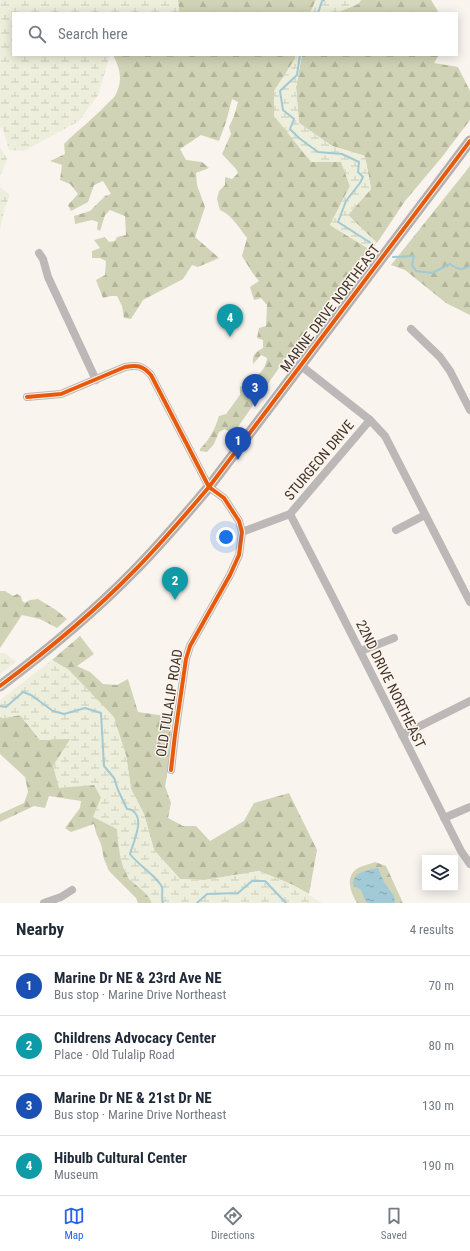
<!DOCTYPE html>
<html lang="en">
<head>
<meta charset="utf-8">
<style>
	:root { --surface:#fff; --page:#f2f2f3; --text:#1f2937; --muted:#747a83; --line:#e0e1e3; --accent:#2563eb }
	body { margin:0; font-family:"Roboto Condensed",sans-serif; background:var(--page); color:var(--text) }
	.controls { position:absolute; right:12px; bottom:12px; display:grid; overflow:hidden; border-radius:0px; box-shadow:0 2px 10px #0003 }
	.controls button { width:36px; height:36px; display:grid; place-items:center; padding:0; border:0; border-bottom:1px solid var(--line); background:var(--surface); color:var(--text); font:20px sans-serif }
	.you { position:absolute; left:226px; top:537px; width:14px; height:14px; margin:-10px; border:3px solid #fff; border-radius:50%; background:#1a73e8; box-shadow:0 0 0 6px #1a73e833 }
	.badge { display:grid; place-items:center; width:26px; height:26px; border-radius:50%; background:var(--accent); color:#fff; font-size:13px; font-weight:700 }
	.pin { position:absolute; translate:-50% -33px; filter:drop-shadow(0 1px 2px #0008) }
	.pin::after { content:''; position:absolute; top:21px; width:14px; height:12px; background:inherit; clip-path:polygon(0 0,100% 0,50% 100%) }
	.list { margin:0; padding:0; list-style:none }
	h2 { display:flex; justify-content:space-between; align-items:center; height:52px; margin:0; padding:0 16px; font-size:17px }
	h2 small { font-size:13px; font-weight:400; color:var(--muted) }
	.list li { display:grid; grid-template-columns:26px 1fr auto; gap:12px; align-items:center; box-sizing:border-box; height:60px; padding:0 16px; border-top:1px solid var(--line) }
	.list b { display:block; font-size:15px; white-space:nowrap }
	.list p { margin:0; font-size:13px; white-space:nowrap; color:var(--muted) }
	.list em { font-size:13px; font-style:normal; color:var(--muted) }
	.icon { flex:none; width:22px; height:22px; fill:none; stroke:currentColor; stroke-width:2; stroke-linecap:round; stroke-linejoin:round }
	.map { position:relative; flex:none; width:470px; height:903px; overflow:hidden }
	.search { position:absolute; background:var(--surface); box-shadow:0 2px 10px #0003; left:12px; right:12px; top:12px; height:44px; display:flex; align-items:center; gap:10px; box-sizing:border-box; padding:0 14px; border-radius:0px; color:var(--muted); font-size:15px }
	.sheet { height:292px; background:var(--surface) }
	nav { display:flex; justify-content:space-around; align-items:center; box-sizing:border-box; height:56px; border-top:1px solid var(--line); background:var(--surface); font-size:11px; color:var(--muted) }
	nav a { display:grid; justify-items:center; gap:2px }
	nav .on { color:var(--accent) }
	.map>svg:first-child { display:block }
</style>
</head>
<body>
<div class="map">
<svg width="470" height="903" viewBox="0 0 470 903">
	<defs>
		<pattern id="forest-firs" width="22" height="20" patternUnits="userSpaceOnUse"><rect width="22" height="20" fill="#d0d3b5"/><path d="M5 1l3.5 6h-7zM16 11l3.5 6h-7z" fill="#b4b69c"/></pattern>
		<pattern id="wetland-marsh" width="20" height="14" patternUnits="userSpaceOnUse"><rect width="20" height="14" fill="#edeedb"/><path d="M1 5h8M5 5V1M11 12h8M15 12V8" fill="none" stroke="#cccdbc"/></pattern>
		<pattern id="water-ripples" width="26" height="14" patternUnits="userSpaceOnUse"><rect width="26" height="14" fill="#a1c9d6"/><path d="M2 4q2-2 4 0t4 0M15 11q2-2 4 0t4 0" fill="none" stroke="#84a4ae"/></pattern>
	</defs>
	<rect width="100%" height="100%" fill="#faf4ef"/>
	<g fill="url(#forest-firs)">
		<path d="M178,0H316L310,13H179Z"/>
		<path d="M361,0H431L439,13H336L358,4Z"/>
		<path d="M113,55H295V59L274,91V116L341,161L350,186L330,225L369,249L288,355L233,434L225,429L219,432L214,444L207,452L200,451V449C210,439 215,429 219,416L226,414L240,395V387C252,378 265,375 267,358L261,355L253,364C252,355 255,352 263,348V340L257,338L259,328L266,326L267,305L261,298L254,300L250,287L259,281L252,272L242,256L247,238C239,228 232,215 220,210L217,199L219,191L225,185V177L232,179L238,173L236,169L222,154L231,134L229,127L234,116L238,102L232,99L226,122L219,141L201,135L180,149L186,160L202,162L209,168L196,173L197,185L205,207L195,237L219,258L198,267L192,265L183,279L143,300L131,319L124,318L122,306L117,296H111L103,298L96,280L105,275L106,261L100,258H92V251L100,248L94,240L105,237L109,242L115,241L117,237L126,235L125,216L110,210L105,215L100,231L97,229L98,222L92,220L75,224L74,216L90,211L105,196L111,194L103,181L94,185L88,202L71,211L68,205L78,194L70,184L60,180L62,165L50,161L65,154L64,144C78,130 94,118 108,103C111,100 115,97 116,94C123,80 120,68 113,55Z"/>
		<path d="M302,55H439L434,63L458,67L470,91V120L442,157L405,201L377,243L348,215L371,189L365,156L332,146L299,123L296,87Z"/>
		<path d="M470,166V315L446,303L405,270L391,265Z"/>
		<path d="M0,591H5L13,596L17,594L21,596L22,601L25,603L30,600L38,599L56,610L67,619L57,628L40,619L22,615L0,648Z"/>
		<path d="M80,636L94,654L77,666L90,672L103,684L117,685L128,679L138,712L172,717L167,776L165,786L171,803L168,818L183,826H196L210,841L244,821L254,803L289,793L317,850L309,894L293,885L259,871L205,880L180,879L154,850L144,814L131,789L126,755L69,670L52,660Z"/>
		<path d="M20,715L40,740L71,738L117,829L123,866L129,879L149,895L152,903H138L136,898L109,871L104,859L101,844L96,833L94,824L71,832L65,828L80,808L81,801L49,796L45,808L34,806L0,822V814L24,803L28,792L25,777L0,754V717L4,718Z"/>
		<path d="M375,862L386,866L403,903H357C350,891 344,875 360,867C365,865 371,864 375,862Z"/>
	</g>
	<g fill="url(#wetland-marsh)">
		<path d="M0,0H178L179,13H13V55H110L98,95L79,121L24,151L9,150L3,129L0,127Z"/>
		<path d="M316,0H361L358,4L335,13H310Z"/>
		<path d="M295,55H302L296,87L299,123L332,146L365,156L371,189L348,215L377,243L369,249L330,225L350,186L341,162H311L274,116V91L295,59Z"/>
		<path d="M0,147L7,159L0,177Z"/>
		<path d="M0,187L10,195L5,207L0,230Z"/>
		<path d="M0,653H5L16,662L0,674Z"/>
		<path d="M52,660L69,670L114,717L126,755L131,789L144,814L154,850L180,879L205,880L259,871L293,885L322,903H152C147,892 139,889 131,880C120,870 118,843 117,829L93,817L101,797L94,785L59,788L53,766L70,739L40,740L20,715L4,718L0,717V700Z"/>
	</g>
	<path fill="url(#water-ripples)" d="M378,868L384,882L394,896L395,903H368L366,902L361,890L353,885C353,871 367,871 378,868Z"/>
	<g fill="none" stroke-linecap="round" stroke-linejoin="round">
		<g stroke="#a1c9d6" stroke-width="2">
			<path d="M318,13L322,1L324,0"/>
			<path d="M300,55L297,75L280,91L283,110L294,119L290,129L299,138L318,152L342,154L359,162L358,172L363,177L360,183L346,201L338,222L374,245"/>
			<path d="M393,257L414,256L412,265L416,271L432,273L450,264C457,269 462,271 470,266"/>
			<path d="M0,706L6,707L23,692L31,695L53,711L64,714L85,708L101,713L104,766L114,778L118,790L127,809C129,809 132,810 133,811C145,819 133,843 130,854C138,865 158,877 162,887C163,892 161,898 163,903"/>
			<path d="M197,903L207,894L238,893L252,881H265L286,903"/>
		</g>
		<g stroke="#bcb8b8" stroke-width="8">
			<path d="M39,253L43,259L48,277L96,380"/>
			<path d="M411,329L440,357L450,371L470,410"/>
			<path d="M300,365L370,420L385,436L470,602"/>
			<path d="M27,397L61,394L125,367C137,365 142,365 151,375L209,487L224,498L239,521L242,532L239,555L230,575L190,646L186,659L175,735L171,770"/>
			<path d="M290,514C348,626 405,739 461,851L470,864"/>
			<path d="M396,530L425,515"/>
			<path d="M242,532L290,514L370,420"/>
			<path d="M361,651L394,638"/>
			<path d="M402,735L470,701"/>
			<path d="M444,818L470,807"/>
			<path d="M44,903L61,897L72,890"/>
		</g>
		<path stroke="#b4b0af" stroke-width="11" d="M0,686C47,651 93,613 134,571C161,544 185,515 209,487L470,141"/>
		<defs>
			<g id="cycleway">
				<path d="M27,397L61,394L125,367C137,365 142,365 151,375L209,487L224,498L239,521L242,532L239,555L230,575L190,646L186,659L175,735L171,770"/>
				<path d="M0,686C47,651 93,613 134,571C161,544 185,515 209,487L470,141"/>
			</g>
		</defs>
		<use href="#cycleway" stroke="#fef4eb" stroke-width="6"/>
		<use href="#cycleway" stroke="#e8590c" stroke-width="4"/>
	</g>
	<g text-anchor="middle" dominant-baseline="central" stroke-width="3" stroke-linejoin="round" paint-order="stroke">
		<g font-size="14" fill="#3b342e" stroke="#fef4eb">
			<text transform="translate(330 308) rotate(-53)">MARINE DRIVE NORTHEAST</text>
			<text transform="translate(319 460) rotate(-50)">STURGEON DRIVE</text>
			<text transform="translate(391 684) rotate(64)">22ND DRIVE NORTHEAST</text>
			<text transform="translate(169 703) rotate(-81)">OLD TULALIP ROAD</text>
		</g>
	</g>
</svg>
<div class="controls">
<button><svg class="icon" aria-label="layers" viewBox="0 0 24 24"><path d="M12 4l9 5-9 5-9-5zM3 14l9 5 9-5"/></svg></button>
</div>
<div class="you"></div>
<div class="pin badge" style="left:238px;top:460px;background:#1a4fb4">1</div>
<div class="pin badge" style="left:175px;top:600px;background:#0f9aa8">2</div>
<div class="pin badge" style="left:255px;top:407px;background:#1a4fb4">3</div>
<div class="pin badge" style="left:230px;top:337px;background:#0f9aa8">4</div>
<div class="search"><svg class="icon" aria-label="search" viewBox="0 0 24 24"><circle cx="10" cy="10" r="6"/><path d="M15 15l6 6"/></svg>Search here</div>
</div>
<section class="sheet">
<h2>Nearby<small>4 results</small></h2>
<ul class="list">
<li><span class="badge" style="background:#1a4fb4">1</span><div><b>Marine Dr NE &amp; 23rd Ave NE</b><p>Bus stop · Marine Drive Northeast</p></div><em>70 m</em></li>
<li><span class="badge" style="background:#0f9aa8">2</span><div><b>Childrens Advocacy Center</b><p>Place · Old Tulalip Road</p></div><em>80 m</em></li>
<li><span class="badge" style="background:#1a4fb4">3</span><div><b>Marine Dr NE &amp; 21st Dr NE</b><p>Bus stop · Marine Drive Northeast</p></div><em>130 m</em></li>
<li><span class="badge" style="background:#0f9aa8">4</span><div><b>Hibulb Cultural Center</b><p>Museum</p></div><em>190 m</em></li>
</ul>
</section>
<nav>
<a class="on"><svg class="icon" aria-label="map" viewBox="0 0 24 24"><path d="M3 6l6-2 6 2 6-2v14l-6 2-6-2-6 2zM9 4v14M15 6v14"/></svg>Map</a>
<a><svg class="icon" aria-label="directions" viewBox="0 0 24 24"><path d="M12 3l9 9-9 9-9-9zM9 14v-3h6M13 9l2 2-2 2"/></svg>Directions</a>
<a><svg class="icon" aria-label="saved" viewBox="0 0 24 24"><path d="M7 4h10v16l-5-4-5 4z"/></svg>Saved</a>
</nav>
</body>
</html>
